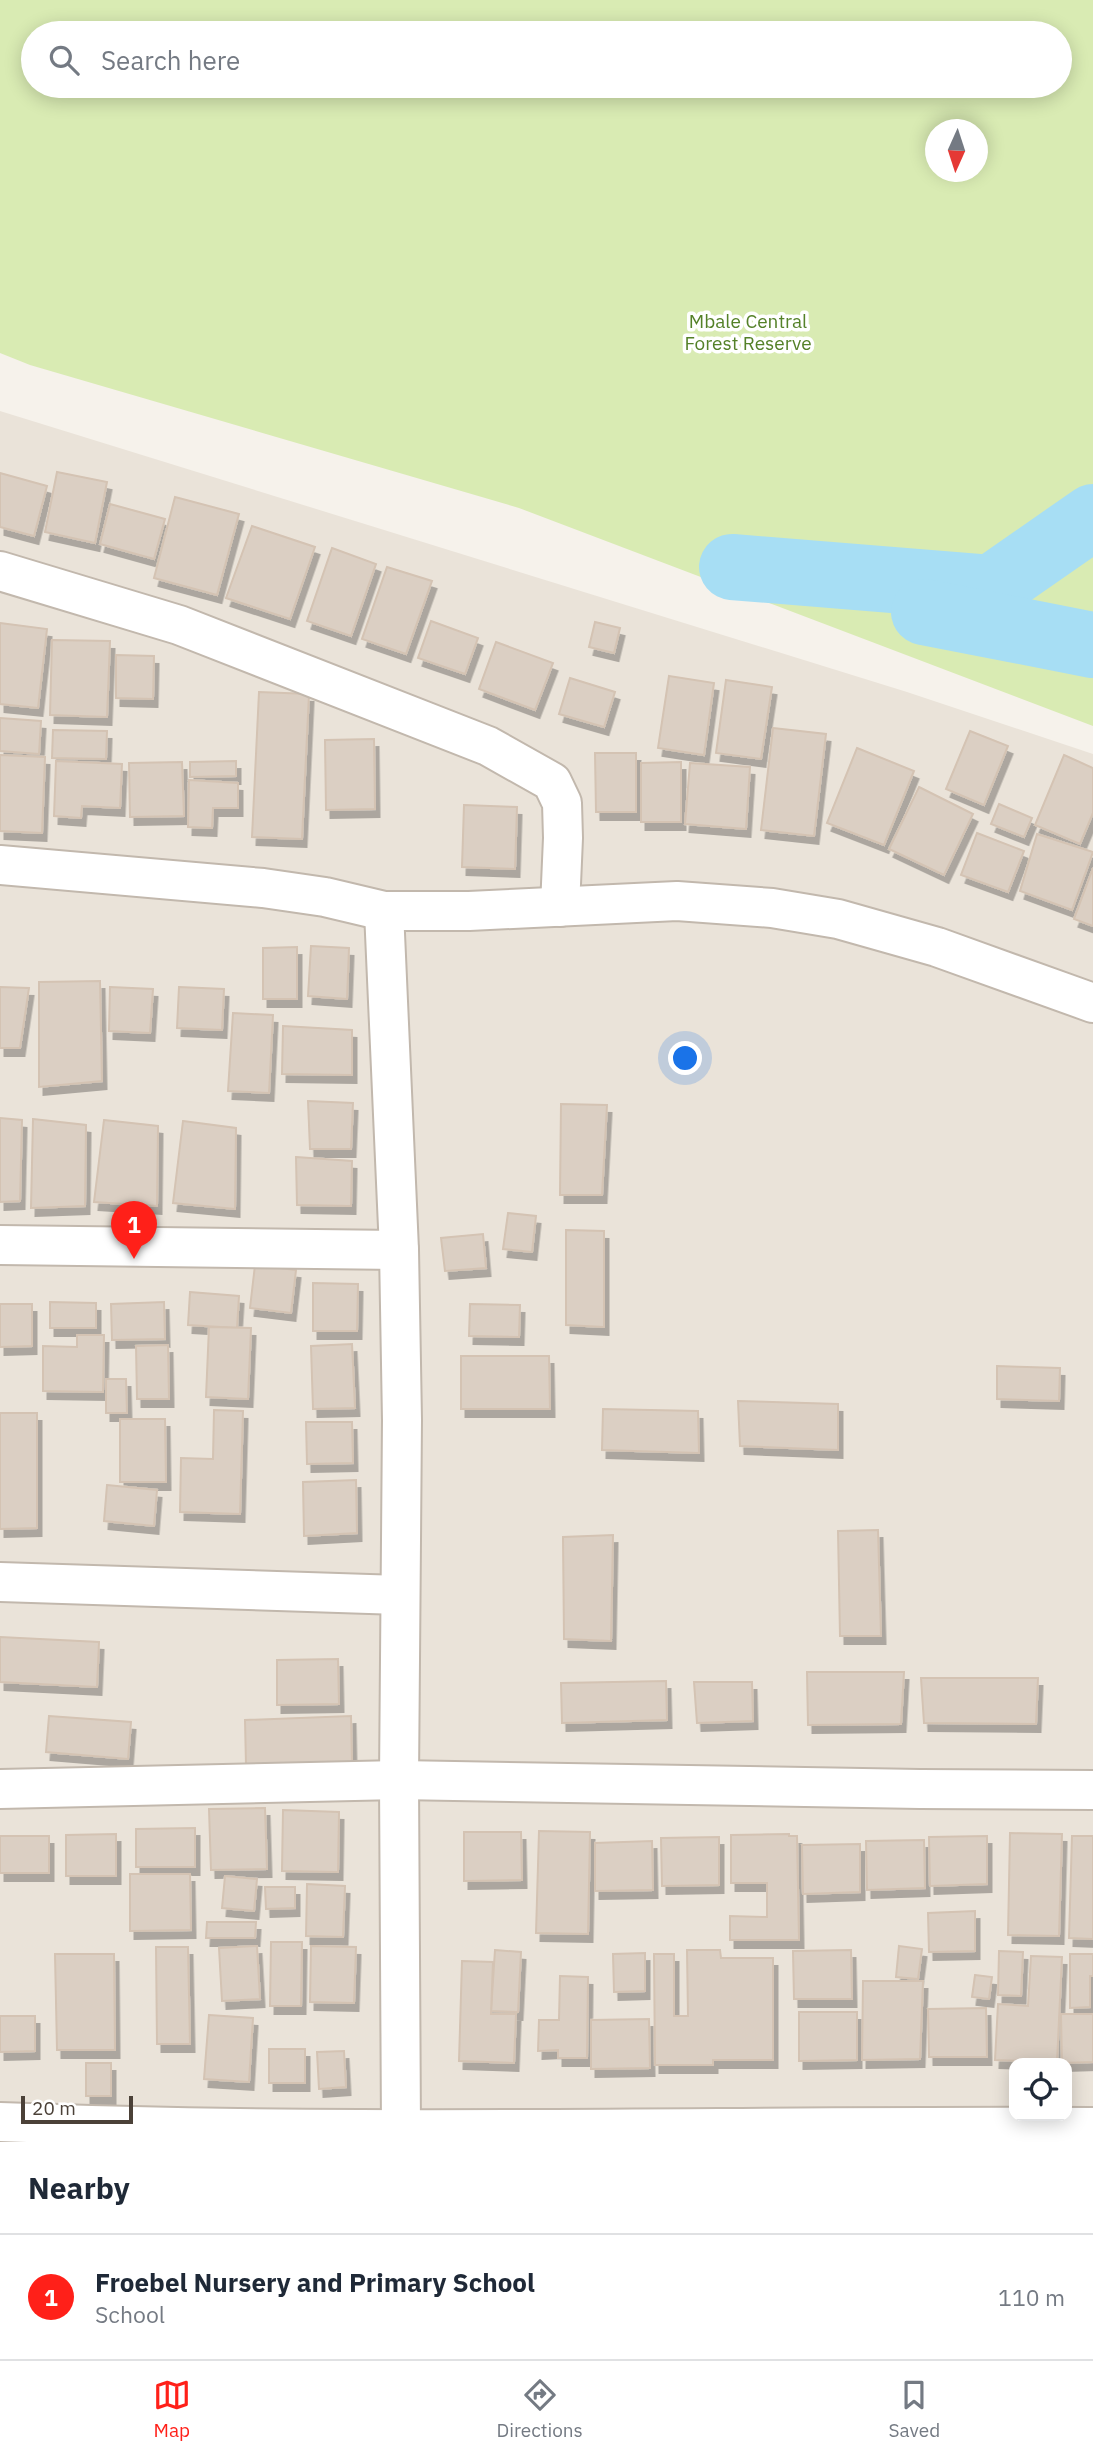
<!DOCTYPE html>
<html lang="en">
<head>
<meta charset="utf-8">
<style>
	:root { --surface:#fff; --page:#f6f6f7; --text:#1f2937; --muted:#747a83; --line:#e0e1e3; --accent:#ff2019 }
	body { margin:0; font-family:"IBM Plex Sans",sans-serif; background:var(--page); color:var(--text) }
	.controls { position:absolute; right:21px; bottom:21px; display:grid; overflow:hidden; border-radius:14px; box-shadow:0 4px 18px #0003 }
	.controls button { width:63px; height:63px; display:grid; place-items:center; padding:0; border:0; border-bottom:2px solid var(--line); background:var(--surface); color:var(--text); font:35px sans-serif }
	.compass { position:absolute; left:925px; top:119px; width:63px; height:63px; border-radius:50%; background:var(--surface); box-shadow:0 4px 18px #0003; rotate:183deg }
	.scale { position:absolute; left:21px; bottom:18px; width:112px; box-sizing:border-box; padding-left:7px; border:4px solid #4b4138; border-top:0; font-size:19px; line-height:24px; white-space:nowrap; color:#4b4138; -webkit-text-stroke:5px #fff; paint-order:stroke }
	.you { position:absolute; left:686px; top:1059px; width:24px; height:24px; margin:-18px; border:5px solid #fff; border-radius:50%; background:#1a73e8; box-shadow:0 0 0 10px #1a73e833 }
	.badge { display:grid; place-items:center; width:46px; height:46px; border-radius:50%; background:var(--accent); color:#fff; font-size:23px; font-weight:700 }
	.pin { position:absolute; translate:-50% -58px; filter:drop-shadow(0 2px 4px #0008) }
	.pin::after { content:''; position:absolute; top:37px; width:24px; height:21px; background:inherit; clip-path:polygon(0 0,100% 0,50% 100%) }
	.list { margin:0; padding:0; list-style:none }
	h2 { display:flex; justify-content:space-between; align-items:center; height:91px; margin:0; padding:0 28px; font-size:30px }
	h2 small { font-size:23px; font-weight:400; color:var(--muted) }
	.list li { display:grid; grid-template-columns:46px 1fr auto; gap:21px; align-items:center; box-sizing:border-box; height:126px; padding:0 28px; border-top:2px solid var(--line) }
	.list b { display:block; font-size:26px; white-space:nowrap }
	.list p { margin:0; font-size:23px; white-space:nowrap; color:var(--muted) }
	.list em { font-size:23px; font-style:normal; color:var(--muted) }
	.icon { flex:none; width:38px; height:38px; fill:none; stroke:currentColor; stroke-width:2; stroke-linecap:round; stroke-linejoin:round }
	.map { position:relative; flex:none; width:1093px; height:2142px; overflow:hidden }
	.search { position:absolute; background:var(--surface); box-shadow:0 4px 18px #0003; left:21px; right:21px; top:21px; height:77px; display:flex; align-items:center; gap:18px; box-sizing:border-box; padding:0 24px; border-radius:38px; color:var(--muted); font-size:26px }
	.sheet { height:217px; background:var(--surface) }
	nav { display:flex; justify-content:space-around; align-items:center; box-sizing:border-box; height:98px; border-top:2px solid var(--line); background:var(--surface); font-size:19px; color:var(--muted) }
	nav a { display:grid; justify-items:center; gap:4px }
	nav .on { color:var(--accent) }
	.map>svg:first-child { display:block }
</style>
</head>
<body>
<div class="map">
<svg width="1093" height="2142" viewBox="0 0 1093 2142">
	<defs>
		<filter id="shadow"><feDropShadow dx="4.5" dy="8" stdDeviation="0" flood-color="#0004"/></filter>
	</defs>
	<rect width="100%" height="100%" fill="#f6f2eb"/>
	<path fill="#eae3d9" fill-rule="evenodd" d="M0,411L907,692L1093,754V2142H0ZM1014,2063H1067V2116H1014Z"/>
	<path fill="#d9ebb3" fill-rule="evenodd" d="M0,0H1093V726L519,508L30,365L0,353ZM33,33H1060V86H33ZM936,130H978V172H936Z"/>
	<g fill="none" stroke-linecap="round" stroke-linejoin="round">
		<g stroke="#a7def4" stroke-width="66">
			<path d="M732,567L991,588L1093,517"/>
			<path d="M924,612L1093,645"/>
		</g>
	</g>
	<g fill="#dbcfc3" stroke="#d4c3b3" stroke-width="2" filter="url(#shadow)">
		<path d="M57,472L107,482L95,543L45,532Z"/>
		<path d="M0,473L47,486L34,536L0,527Z"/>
		<path d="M175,497L239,514L217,595L154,578Z"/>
		<path d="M110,504L165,519L154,559L100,544Z"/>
		<path d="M252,526L315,547L290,619L226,598Z"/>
		<path d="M332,548L376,564L351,636L307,621Z"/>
		<path d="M387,567L432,581L406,654L362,639Z"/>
		<path d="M431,621L478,638L465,674L418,658Z"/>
		<path d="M595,622L620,628L614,653L589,647Z"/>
		<path d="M0,623L47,629L38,708L0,704Z"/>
		<path d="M52,640L110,641L107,717L50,715Z"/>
		<path d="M496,642L553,663L535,710L479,689Z"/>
		<path d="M116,655L154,656L153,699L116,698Z"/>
		<path d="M669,676L714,683L704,755L658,748Z"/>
		<path d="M570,678L615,692L604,727L559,714Z"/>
		<path d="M726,680L772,687L761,759L716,753Z"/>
		<path d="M259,692L309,694L302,839L252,837Z"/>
		<path d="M0,718L41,721L39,754L0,751Z"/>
		<path d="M773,728L826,734L814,836L761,830Z"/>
		<path d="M53,730L107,731L106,759L52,758Z"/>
		<path d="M970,731L1008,746L984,805L946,789Z"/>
		<path d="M374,739L375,809L326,810L325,740Z"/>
		<path d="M857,748L914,771L884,845L827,823Z"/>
		<path d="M595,753H636V812H596Z"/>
		<path d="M0,755L45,757L42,833L0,831Z"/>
		<path d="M1064,755L1093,768V813L1080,844L1035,825Z"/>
		<path d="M56,761L122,764L120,808L82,806L81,818L54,816Z"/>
		<path d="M236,761V776L190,777V762Z"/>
		<path d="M182,762L184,816L130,817L129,763Z"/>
		<path d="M681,762V822H641V763Z"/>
		<path d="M690,763L750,767L746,829L685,824Z"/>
		<path d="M189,780L238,783V808H213L212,828L188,827Z"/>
		<path d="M919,787L973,814L944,875L889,849Z"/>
		<path d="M999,804L1032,818L1024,837L991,824Z"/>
		<path d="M464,805L517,807L515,869L462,867Z"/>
		<path d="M977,833L1024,851L1008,892L961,875Z"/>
		<path d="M1037,834L1093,852L1072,910L1020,891Z"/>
		<path d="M1093,868V926L1074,919Z"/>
		<path d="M311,946L349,948L347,999L308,996Z"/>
		<path d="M297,947V999H263V948Z"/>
		<path d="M100,981L102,1081L39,1087V982Z"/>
		<path d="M0,987L29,988L20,1048H0Z"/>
		<path d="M110,987L153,989L150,1033L109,1031Z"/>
		<path d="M179,987L224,989L222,1030L177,1028Z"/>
		<path d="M233,1013L273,1015L269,1093L228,1091Z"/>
		<path d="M283,1026L352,1030V1075L282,1074Z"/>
		<path d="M308,1101L353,1103L351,1149H310Z"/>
		<path d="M561,1104L607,1105L602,1195H560Z"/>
		<path d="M0,1118L22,1120L20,1201L0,1202Z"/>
		<path d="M33,1119L86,1125L85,1206L31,1208Z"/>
		<path d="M104,1120L158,1126L157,1206L94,1202Z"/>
		<path d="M183,1121L236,1128L235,1209L173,1203Z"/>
		<path d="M296,1157L352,1161L351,1206L297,1205Z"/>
		<path d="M508,1213L536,1216L532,1252L503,1249Z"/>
		<path d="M566,1230L604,1231V1327L566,1325Z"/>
		<path d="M483,1234L486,1268L445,1271L441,1238Z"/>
		<path d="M255,1265L296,1270L291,1313L250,1308Z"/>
		<path d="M313,1283L358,1284L357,1331H313Z"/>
		<path d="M190,1292L239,1296L237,1328L188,1325Z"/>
		<path d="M50,1302L96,1303V1328H50Z"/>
		<path d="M164,1302L165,1339L112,1340L111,1304Z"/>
		<path d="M0,1304H32V1346L0,1347Z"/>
		<path d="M470,1304L520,1305L519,1337L469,1336Z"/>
		<path d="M209,1327L251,1328L248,1399L206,1397Z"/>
		<path d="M77,1335H104L103,1392L43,1391V1346L77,1347Z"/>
		<path d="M352,1344L355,1408L313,1409L311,1346Z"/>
		<path d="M168,1345L169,1399H137L136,1346Z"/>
		<path d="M461,1356H549L550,1409H461Z"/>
		<path d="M997,1366L1060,1368L1059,1401L997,1399Z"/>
		<path d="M106,1379H126L127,1413H106Z"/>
		<path d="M738,1401L838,1404V1450L740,1446Z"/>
		<path d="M603,1409L698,1411L699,1453L602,1450Z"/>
		<path d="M214,1410L243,1411L240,1514L180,1512L181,1458L213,1459Z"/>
		<path d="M0,1413H37V1528L0,1529Z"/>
		<path d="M120,1419H165L166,1482H120Z"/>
		<path d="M306,1422H352L353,1463L307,1464Z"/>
		<path d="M356,1480L357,1533L304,1536L303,1482Z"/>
		<path d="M107,1485L157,1490L154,1526L104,1521Z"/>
		<path d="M878,1530L881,1636H840L838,1531Z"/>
		<path d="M613,1535L611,1641L564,1639L563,1537Z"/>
		<path d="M0,1637L99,1642L97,1687L0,1682Z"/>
		<path d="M338,1659L339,1704L277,1705V1660Z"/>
		<path d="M807,1672H904L901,1724L808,1725Z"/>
		<path d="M921,1678H1038L1036,1724L924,1723Z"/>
		<path d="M666,1681L667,1720L562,1723L561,1683Z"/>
		<path d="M694,1682H752L753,1721L697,1723Z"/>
		<path d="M49,1716L131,1722L128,1759L46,1752Z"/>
		<path d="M351,1716L352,1762L246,1765L245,1720Z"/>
		<path d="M265,1808L267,1869L211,1870L209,1809Z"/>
		<path d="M283,1810L339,1812L338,1872L282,1871Z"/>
		<path d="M195,1828V1867H136V1829Z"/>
		<path d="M539,1831L590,1832L588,1934L536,1933Z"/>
		<path d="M464,1832H521L522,1880L464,1881Z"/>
		<path d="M1010,1833L1062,1834L1059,1936L1008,1935Z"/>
		<path d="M116,1834V1876H66V1835Z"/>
		<path d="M789,1834V1836H797L799,1940H730V1916L767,1917V1883H731V1835Z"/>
		<rect x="0" y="1836" width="49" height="37"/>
		<path d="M987,1836V1884L930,1886L929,1837Z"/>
		<path d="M1072,1836H1093V1939L1069,1938Z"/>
		<path d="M719,1837V1885L662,1886L661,1838Z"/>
		<path d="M924,1840L925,1888L867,1890L866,1841Z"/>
		<path d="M652,1841L653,1890L595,1891V1843Z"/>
		<path d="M860,1844V1892L803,1894L802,1845Z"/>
		<path d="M130,1874H190L191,1930L130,1931Z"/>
		<path d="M225,1876L257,1879L254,1911L222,1908Z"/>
		<path d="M307,1884L345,1886L343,1937L306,1936Z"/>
		<path d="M265,1887H295V1908L266,1909Z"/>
		<path d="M975,1911V1951L929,1952L928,1913Z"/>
		<path d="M207,1922H256L255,1938H206Z"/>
		<path d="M271,1942H302L301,2006H270Z"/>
		<path d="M257,1946L260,1999L222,2001L219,1948Z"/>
		<path d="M311,1946L356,1947L354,2003L310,2002Z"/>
		<path d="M899,1946L922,1949L918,1979L896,1977Z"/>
		<path d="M156,1947H188L190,2044H157Z"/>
		<path d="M495,1950L521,1952L518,2012L491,2011Z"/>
		<path d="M687,1950H720L721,1958H773V2060H713V2065H655L654,1954H674V2016H688Z"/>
		<path d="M851,1950L852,1999H794L793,1951Z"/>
		<path d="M999,1951L1023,1952L1021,1996L998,1995Z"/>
		<path d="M645,1953V1991L614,1992L613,1954Z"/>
		<path d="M55,1954H114L115,2050H57Z"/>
		<path d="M1070,1954H1093V1976H1090V2007L1070,2008Z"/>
		<path d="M1031,1956L1062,1957L1057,2062L995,2060L998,2004L1028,2006Z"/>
		<path d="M462,1961L493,1962L491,2014H516L514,2063L459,2061Z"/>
		<path d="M975,1975L992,1977L989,1999L972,1997Z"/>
		<path d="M560,1976L588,1977L587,2058H558V2050L538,2051L539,2020H559Z"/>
		<path d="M863,1981H923L920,2059L862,2060Z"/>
		<path d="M986,2008L987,2057H929L928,2009Z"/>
		<path d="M799,2012H857V2060L799,2061Z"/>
		<path d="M1061,2014H1093V2062L1062,2063Z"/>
		<path d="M209,2015L253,2018L249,2082L204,2079Z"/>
		<path d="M0,2016H35V2051L0,2052Z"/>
		<path d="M649,2019L650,2068L591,2069V2020Z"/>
		<rect x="269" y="2049" width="36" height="34"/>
		<path d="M344,2051L346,2087L319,2089L317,2052Z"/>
		<rect x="86" y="2063" width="25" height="33"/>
	</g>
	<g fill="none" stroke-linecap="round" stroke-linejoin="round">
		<defs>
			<g id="street">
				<path d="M0,571L179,625L488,746L552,782L562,803L563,838L560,907"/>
				<path d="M0,865L263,888L325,897L384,911H469L677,901L772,908L838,919L937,947L1093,1003"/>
				<path d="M384,911L399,1250L402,1420L399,1780L401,2130L390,2142"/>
				<path d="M0,1245L399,1250"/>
				<path d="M0,1582L400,1595"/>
				<path d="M0,1789L399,1780L920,1789L1093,1790"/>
				<path d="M0,2122C364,2136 729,2125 1093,2127"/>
			</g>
		</defs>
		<use href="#street" stroke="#c2b8ad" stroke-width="42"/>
		<use href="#street" stroke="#fff" stroke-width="38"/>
	</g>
	<g text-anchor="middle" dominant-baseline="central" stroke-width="7" stroke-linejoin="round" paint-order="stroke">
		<g font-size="19" fill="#548128" stroke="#fff">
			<text x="748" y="321">Mbale Central<tspan x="748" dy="22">Forest Reserve</tspan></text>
		</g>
	</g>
</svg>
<div class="controls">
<button><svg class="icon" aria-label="locate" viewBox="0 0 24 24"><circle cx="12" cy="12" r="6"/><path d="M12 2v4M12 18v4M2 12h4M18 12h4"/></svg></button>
</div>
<svg class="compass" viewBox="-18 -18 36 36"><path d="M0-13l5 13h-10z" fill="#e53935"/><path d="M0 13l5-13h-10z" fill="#747a83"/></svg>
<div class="scale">20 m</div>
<div class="you"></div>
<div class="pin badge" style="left:134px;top:1259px">1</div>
<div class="search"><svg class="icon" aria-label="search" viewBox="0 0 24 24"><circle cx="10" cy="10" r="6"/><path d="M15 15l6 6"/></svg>Search here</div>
</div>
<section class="sheet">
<h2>Nearby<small></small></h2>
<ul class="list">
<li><span class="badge">1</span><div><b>Froebel Nursery and Primary School</b><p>School</p></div><em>110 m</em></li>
</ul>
</section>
<nav>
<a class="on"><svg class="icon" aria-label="map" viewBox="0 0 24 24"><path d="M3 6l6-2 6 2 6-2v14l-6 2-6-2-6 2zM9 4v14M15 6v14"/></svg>Map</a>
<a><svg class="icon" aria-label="directions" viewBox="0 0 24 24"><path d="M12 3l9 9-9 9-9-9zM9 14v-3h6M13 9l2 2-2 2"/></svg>Directions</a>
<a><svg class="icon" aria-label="saved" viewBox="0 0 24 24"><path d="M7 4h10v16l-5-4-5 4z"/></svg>Saved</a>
</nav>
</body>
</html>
